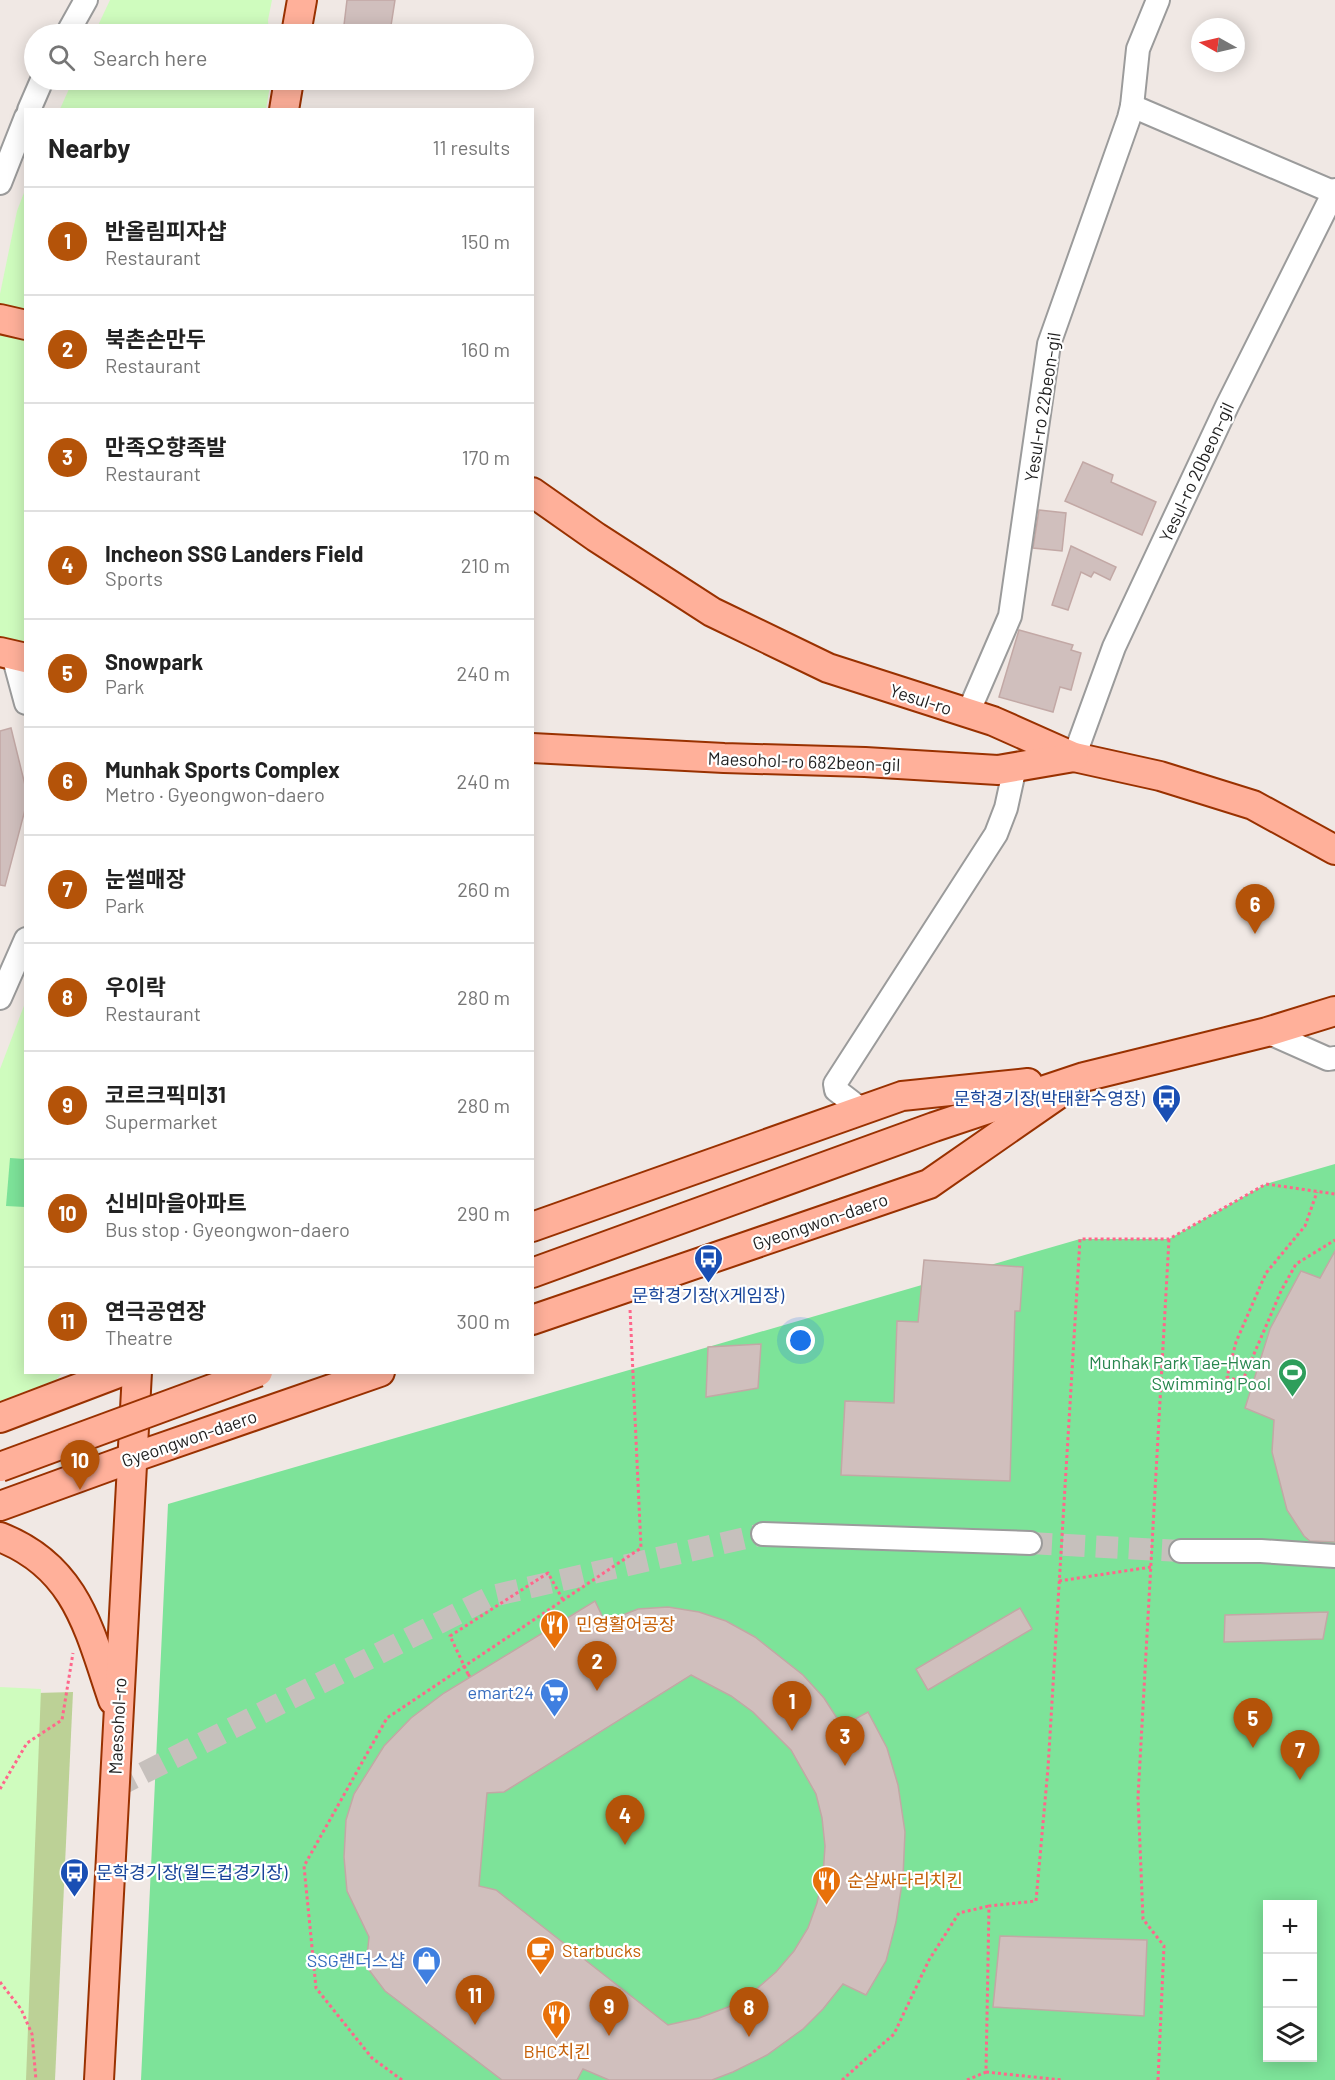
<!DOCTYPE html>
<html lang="en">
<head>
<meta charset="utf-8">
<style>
	:root { --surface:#fff; --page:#f2f2f2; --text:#222; --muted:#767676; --line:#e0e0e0; --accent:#b45309 }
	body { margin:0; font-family:Barlow,"Noto Sans KR",sans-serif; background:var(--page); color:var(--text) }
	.controls { position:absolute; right:18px; bottom:18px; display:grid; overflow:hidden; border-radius:0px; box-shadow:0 3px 15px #0003 }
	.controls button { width:54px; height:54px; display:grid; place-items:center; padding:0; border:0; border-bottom:2px solid var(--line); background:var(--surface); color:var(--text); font:30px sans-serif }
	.compass { position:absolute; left:1191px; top:18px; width:54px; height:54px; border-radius:50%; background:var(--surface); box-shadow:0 3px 15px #0003; rotate:278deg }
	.you { position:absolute; left:801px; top:1341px; width:21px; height:21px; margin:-15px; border:4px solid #fff; border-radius:50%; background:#1a73e8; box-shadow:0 0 0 9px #1a73e833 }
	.badge { display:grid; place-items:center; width:39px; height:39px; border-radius:50%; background:var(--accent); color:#fff; font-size:20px; font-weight:700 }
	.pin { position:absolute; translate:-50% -50px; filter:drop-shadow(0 2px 3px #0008) }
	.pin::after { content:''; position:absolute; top:32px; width:21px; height:18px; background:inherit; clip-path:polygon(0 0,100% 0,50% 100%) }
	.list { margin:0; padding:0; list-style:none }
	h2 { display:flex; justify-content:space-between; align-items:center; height:78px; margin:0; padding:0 24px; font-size:26px }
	h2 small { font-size:20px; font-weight:400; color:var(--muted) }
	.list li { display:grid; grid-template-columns:39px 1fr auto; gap:18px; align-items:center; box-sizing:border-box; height:108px; padding:0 24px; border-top:2px solid var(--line) }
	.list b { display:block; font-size:22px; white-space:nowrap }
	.list p { margin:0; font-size:20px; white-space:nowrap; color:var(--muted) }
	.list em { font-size:20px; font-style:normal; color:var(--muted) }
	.icon { flex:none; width:33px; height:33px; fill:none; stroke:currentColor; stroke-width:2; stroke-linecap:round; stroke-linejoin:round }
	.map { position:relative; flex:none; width:1335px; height:2080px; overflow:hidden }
	.search { position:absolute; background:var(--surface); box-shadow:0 3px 15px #0003; left:24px; top:24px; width:510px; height:66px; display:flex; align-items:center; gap:15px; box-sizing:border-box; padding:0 21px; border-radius:33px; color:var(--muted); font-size:22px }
	.panel { position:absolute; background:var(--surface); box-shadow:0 3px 15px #0003; left:24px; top:108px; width:510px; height:1266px; border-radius:0px }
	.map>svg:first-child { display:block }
</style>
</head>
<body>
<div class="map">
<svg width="1335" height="2080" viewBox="0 0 1335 2080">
	<rect width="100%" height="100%" fill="#f0e8e4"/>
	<path fill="#bcd196" d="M73,1692L55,2080H0V1694Z"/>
	<g fill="#cffcbe">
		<path d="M110,0H272L268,20L269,34H94Z"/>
		<path d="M73,80H271L266,109H60Z"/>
		<path d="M25,190V658L0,652V294L17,211Z"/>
		<path d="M25,1003L26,1372L62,1373L56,1380L0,1401V1069Z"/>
		<path d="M0,1687L41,1689L26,2080H0Z"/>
	</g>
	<g fill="#7de399" fill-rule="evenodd">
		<path d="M10,1158L25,1159V1207L6,1206Z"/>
		<path d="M1335,1164V2080H141L168,1504L1080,1239H1169L1266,1184ZM1268,1904H1312V2058H1268Z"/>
	</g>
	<g fill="#d0bfbd" stroke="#c2a8a5" stroke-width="1.5" fill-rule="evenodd">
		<path d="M347,0H395L390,32L344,25Z"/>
		<path d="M1083,462L1113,475L1111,482L1156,502L1142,535L1065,501Z"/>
		<path d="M1039,510L1066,513L1062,551L1033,548Z"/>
		<path d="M1071,546L1116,567L1110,580L1094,572L1091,577L1081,572L1068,610L1052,605Z"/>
		<path d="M1019,630L1073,645L1071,650L1081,653L1071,690L1060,687L1053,712L999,697Z"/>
		<path d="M11,728L26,789V806L5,886L0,885V731Z"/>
		<path d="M1335,1251V1542L1310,1541L1304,1536L1287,1510L1272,1452L1274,1420L1245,1408L1270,1329L1301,1271L1320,1278Z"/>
		<path d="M924,1260L1023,1267L1020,1311H1015L1010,1481L841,1475L845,1401L894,1403L897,1321L918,1322Z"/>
		<path d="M761,1344L758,1388L706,1397L708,1347Z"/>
		<path d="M595,1601L605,1622L638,1609L668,1607L699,1612L726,1621L755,1637L803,1675L824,1698L842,1726L868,1712L887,1748L898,1785L905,1832L903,1877L896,1922L886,1961L866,1995L843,1984L823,2009L803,2029L767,2055L733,2072L712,2080H609L583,2069L577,2080H502L385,1991L366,1966L369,1937L347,1891L344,1857L346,1820L354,1794L384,1746L411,1718L444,1693ZM691,1675L731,1696L753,1712L791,1750L816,1794L822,1818L825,1846L823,1875L817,1903L808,1928L794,1951L776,1972L753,1992L728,2007L699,2018L668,2025L496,1890L479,1886L487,1793L504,1792Z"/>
		<path d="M1020,1608L1032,1629L928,1690L916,1669Z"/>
		<path d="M1328,1612L1323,1639L1224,1642L1225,1615Z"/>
		<path d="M1000,1936L1147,1940L1144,2016L993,2007Z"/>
	</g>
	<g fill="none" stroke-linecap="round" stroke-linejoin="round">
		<g stroke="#c6c0bc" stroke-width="22" stroke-dasharray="22 11" stroke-linecap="butt">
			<path d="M1030,1543L1181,1551"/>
			<path d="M114,1788L492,1596L763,1534"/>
		</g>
		<defs>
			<g id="minor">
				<path d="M67,34L86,0"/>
				<path d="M1132,106L1335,193"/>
				<path d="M29,110L42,80"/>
				<path d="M0,183L26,117"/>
				<path d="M13,655L26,703"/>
				<path d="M968,713L1010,616L1049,344L1129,118L1132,106L1138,49L1158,0"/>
				<path d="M1074,757L1114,647L1227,406L1335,190"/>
				<path d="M0,998L26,939"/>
				<path d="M1267,1032L1328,1059L1335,1058"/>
				<path d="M862,1110L836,1090L835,1084L996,834L1006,808L1015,767"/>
				<path d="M763,1534L1030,1543"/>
				<path d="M1181,1551H1261L1335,1556"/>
			</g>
			<g id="major">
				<path d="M296,34L302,0"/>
				<path d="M284,110L289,80"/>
				<path d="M0,319L26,325"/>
				<path d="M532,492L596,537L712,612L828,668L993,721L1074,757L1160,776L1253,805L1335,850"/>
				<path d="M0,652L26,658"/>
				<path d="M532,748L724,758L865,762L998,770L1074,757"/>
				<path d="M532,1227L902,1096L1028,1083"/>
				<path d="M532,1273L934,1127L1084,1077L1267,1032L1335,1011"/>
				<path d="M532,1320L929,1184L1057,1095"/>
				<path d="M0,1418L121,1372"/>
				<path d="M0,1506L132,1458L380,1372"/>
				<path d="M0,1537C77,1567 89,1630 113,1700"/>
				<path d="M99,2080L137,1372"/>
			</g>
		</defs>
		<use href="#minor" stroke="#9b9b9b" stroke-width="26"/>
		<use href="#major" stroke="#993100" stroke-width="32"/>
		<g stroke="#ff668b" stroke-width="3" stroke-dasharray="3 3" stroke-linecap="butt">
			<path d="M1242,1382L1281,1291L1296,1264L1335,1240"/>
			<path d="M1252,1385L1227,1377L1236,1342L1266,1273L1305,1226L1317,1192"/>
			<path d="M1059,1581L1151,1567"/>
			<path d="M468,1674L470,1677"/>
			<path d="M0,1789L27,1743L62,1720L73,1653"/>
			<path d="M0,1982L21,2009L32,2034L36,2080"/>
			<path d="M986,2072L1062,2080"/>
			<path d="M402,2080L372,2058L316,1988L304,1866L387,1718L641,1548L630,1309"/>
			<path d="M842,2080L894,2034L929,1960L959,1913L989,1906"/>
			<path d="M967,2080L986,2072L989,1906L1036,1901L1048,1768L1080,1239H1169L1266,1184L1335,1194"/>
			<path d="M1158,2080L1164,1946L1143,1919L1138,1797L1169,1239"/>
		</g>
		<use href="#minor" stroke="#fff" stroke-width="22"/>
		<use href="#major" stroke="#ffb09a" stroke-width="28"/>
		<defs>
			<path id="major-bridge" d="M0,1467L258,1372"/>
		</defs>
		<use href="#major-bridge" stroke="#993100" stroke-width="32" stroke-linecap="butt"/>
		<path stroke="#ff668b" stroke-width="3" stroke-dasharray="3 3" stroke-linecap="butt" d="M468,1674L450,1636L548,1573L563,1600"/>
		<use href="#major-bridge" stroke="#ffb09a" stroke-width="28"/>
	</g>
	<defs>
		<symbol id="bus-pin" viewBox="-11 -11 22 30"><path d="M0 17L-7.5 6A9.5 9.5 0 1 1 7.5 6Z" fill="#1a4fb4" stroke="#fff"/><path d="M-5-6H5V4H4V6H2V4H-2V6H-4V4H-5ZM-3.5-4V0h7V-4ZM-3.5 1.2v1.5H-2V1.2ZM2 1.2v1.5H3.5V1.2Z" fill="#fff"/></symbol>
		<symbol id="stadium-pin" viewBox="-11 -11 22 30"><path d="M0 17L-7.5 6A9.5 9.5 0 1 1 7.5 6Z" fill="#2e9e5b" stroke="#fff"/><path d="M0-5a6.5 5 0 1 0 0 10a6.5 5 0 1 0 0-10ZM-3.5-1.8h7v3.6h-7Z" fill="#fff"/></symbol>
		<symbol id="restaurant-pin" viewBox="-11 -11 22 30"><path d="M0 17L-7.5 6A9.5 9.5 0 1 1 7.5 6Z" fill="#e8710a" stroke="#fff"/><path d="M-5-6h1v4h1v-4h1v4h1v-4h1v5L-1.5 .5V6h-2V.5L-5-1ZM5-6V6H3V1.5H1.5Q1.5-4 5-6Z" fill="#fff"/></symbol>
		<symbol id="supermarket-pin" viewBox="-11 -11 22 30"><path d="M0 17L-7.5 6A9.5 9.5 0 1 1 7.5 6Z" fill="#3f7fe0" stroke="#fff"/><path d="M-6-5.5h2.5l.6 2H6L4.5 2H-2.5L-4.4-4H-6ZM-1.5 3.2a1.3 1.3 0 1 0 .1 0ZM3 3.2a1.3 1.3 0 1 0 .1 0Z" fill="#fff"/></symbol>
		<symbol id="cafe-pin" viewBox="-11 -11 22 30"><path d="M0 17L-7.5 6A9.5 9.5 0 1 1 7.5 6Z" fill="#e8710a" stroke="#fff"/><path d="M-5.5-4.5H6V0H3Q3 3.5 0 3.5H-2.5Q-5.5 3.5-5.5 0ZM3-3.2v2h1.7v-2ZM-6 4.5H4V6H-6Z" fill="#fff"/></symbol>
		<symbol id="shop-pin" viewBox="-11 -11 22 30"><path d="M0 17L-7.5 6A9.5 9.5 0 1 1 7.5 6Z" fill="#3f7fe0" stroke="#fff"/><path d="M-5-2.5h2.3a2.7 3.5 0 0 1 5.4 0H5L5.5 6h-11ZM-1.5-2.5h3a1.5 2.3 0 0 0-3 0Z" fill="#fff"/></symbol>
	</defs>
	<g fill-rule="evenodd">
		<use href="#bus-pin" x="1150" y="1082" width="33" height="45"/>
		<use href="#bus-pin" x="692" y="1242" width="33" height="45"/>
		<use href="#stadium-pin" x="1276" y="1356" width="33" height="45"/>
		<use href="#restaurant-pin" x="538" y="1608" width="33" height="45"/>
		<use href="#supermarket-pin" x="538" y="1676" width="33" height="45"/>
		<use href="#bus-pin" x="58" y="1856" width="33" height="45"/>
		<use href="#restaurant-pin" x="810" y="1864" width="33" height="45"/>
		<use href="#cafe-pin" x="524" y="1934" width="33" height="45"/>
		<use href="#shop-pin" x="410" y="1944" width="33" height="45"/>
		<use href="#restaurant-pin" x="540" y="1998" width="33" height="45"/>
	</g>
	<g text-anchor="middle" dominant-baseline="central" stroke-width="4.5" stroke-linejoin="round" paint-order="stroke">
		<g font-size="18" fill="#1e1e1e" stroke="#fff">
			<text transform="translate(1042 407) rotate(-81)">Yesul-ro 22beon-gil</text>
			<text transform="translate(1196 472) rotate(-65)">Yesul-ro 20beon-gil</text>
			<text transform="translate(921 699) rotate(18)">Yesul-ro</text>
			<text transform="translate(804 761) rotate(2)">Maesohol-ro 682beon-gil</text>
			<text transform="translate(820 1221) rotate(-19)">Gyeongwon-daero</text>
			<text transform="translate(189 1438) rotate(-19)">Gyeongwon-daero</text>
			<text transform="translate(117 1726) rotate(-87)">Maesohol-ro</text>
		</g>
		<g font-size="18" fill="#164399" stroke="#fff" text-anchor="end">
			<text x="1145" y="1098">문학경기장(박태환수영장)</text>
			<text x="708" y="1295" text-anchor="middle">문학경기장(X게임장)</text>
			<text x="96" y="1872" text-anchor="start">문학경기장(월드컵경기장)</text>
		</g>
		<g font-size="18" fill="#27864d" stroke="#fff" text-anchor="end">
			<text x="1271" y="1362">Munhak Park Tae-Hwan<tspan x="1271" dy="21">Swimming Pool</tspan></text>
		</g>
		<g font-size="18" fill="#c56008" stroke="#fff" text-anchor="start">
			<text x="576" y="1624">민영활어공장</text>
			<text x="847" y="1880">순살싸다리치킨</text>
			<text x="562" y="1950">Starbucks</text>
			<text x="557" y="2051" text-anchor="middle">BHC치킨</text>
		</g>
		<g font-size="18" fill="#366cbe" stroke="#fff" text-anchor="end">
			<text x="534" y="1692">emart24</text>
			<text x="405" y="1960">SSG랜더스샵</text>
		</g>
	</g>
</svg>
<div class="controls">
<button>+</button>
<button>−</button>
<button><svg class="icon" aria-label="layers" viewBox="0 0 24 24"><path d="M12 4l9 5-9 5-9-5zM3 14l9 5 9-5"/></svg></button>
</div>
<svg class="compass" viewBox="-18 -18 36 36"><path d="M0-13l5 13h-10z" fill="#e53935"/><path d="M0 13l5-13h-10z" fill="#767676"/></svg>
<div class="you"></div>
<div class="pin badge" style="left:792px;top:1731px">1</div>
<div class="pin badge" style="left:597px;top:1691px">2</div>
<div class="pin badge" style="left:845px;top:1766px">3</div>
<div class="pin badge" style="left:625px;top:1845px">4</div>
<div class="pin badge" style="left:1253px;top:1748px">5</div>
<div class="pin badge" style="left:1255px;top:934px">6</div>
<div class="pin badge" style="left:1300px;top:1780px">7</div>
<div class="pin badge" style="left:749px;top:2037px">8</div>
<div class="pin badge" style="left:609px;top:2036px">9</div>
<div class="pin badge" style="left:80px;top:1490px">10</div>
<div class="pin badge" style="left:475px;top:2025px">11</div>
<div class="search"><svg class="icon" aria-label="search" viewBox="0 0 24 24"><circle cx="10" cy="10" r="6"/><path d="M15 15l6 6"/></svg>Search here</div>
<section class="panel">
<h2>Nearby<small>11 results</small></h2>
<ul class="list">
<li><span class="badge">1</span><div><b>반올림피자샵</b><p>Restaurant</p></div><em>150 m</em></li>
<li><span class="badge">2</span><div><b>북촌손만두</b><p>Restaurant</p></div><em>160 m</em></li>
<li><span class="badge">3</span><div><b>만족오향족발</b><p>Restaurant</p></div><em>170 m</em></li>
<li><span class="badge">4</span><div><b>Incheon SSG Landers Field</b><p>Sports</p></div><em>210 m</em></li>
<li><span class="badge">5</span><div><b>Snowpark</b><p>Park</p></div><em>240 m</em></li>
<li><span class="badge">6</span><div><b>Munhak Sports Complex</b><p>Metro · Gyeongwon-daero</p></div><em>240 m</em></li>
<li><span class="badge">7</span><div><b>눈썰매장</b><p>Park</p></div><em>260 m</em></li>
<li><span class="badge">8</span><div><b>우이락</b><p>Restaurant</p></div><em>280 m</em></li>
<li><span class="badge">9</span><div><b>코르크픽미31</b><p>Supermarket</p></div><em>280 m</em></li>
<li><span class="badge">10</span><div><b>신비마을아파트</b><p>Bus stop · Gyeongwon-daero</p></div><em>290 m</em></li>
<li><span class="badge">11</span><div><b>연극공연장</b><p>Theatre</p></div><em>300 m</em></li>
</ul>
</section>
</div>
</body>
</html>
